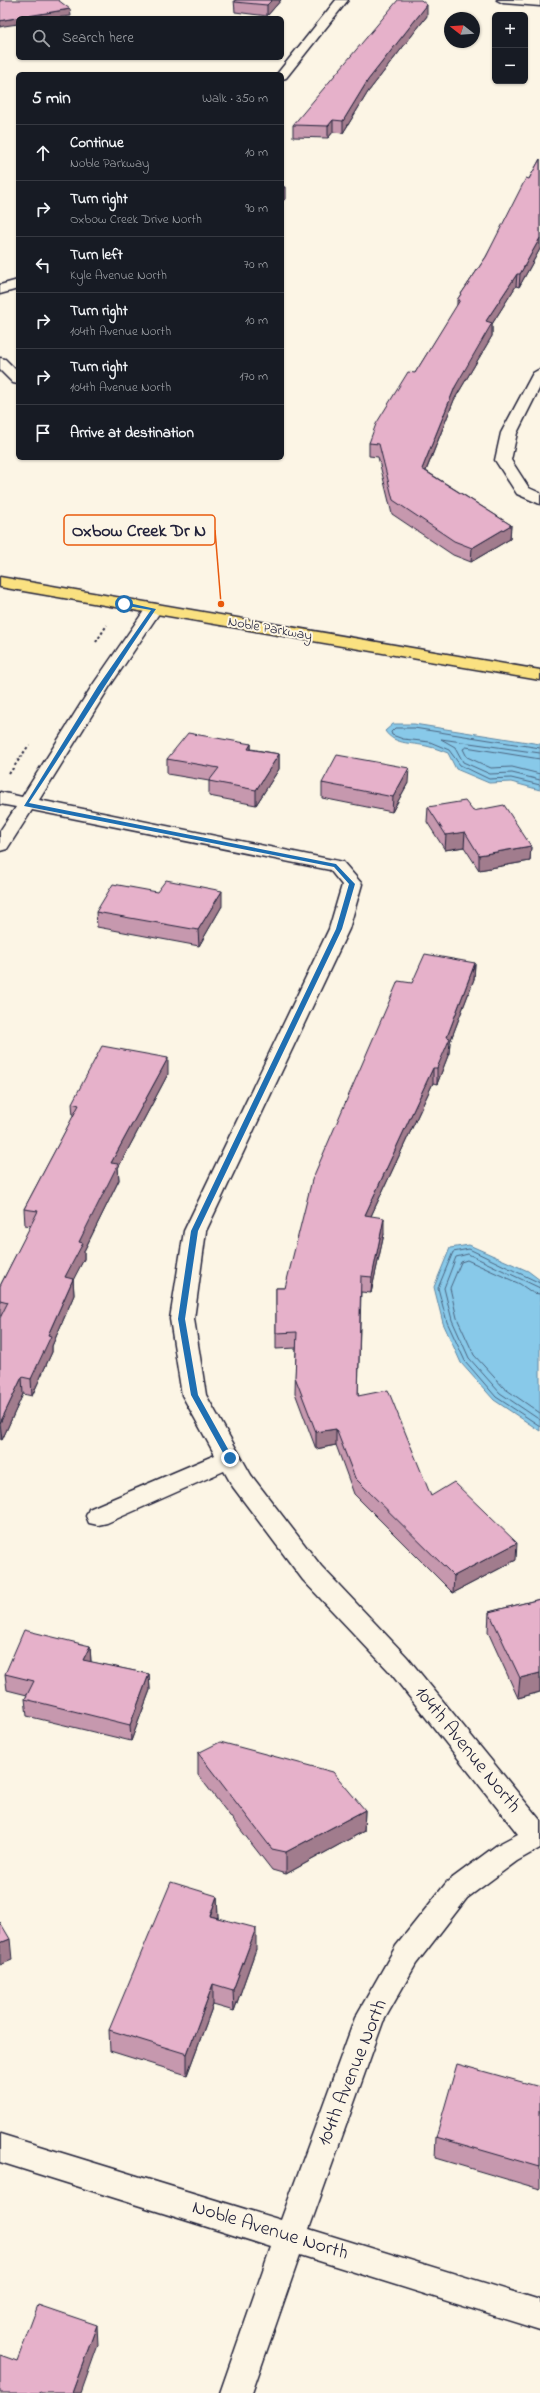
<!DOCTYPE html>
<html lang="en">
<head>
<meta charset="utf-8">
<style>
	:root { --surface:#171b24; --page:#20242c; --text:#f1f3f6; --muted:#9ea1a6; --line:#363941 }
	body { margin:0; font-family:"Indie Flower",sans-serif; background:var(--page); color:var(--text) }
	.controls { position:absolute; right:12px; top:12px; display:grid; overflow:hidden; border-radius:6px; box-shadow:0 1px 3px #0004 }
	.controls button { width:36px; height:36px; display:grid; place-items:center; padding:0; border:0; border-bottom:1px solid var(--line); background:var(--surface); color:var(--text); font:20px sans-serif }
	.compass { position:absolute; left:444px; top:12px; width:36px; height:36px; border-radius:50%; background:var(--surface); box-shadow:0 1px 3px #0004; rotate:287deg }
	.stop { position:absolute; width:12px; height:12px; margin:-9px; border:3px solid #1f6fb2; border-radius:50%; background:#fff }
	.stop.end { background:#1f6fb2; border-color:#fff; box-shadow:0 1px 4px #0008 }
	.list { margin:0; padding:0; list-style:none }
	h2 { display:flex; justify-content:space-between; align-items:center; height:52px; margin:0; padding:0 16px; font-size:17px }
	h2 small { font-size:13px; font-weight:400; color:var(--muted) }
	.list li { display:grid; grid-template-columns:26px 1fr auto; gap:12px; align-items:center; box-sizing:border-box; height:56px; padding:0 16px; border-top:1px solid var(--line) }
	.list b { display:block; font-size:15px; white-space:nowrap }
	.list p { margin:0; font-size:13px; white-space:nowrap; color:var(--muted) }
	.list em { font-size:13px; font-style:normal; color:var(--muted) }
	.icon { flex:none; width:22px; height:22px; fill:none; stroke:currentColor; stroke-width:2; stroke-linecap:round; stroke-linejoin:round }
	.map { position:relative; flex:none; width:540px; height:2393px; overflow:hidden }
	.search { position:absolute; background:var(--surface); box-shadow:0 1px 3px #0004; left:16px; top:16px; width:268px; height:44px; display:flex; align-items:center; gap:10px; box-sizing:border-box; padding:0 14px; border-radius:6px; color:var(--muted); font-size:15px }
	.panel { position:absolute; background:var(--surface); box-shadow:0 1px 3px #0004; left:16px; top:72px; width:268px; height:388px; border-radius:6px }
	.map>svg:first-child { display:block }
</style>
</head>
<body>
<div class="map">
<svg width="540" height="2393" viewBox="0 0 540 2393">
	<rect width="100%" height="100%" fill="#fcf5e5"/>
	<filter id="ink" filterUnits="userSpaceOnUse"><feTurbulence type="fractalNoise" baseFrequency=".025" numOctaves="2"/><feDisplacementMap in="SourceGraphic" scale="8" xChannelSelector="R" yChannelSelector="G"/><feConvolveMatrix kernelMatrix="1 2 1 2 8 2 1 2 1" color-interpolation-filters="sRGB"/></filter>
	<g filter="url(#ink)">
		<g fill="#88c9e9" stroke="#5f86a3">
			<path d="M393,724H414L540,744V790L511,782L489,783L456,769L448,753C442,751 436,748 430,747C414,742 395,746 385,731Z"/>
			<path d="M469,1245L528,1271L540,1280V1431L494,1400L461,1363L443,1323L434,1287L450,1248Z"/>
		</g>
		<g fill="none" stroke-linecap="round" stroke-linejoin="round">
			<g stroke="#4b6581" stroke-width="1">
				<path d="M540,748L414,728H395L391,732L392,735L403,739L430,742L449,750L460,765L489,779L511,778L540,785"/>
				<path d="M540,753L441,739L455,747L463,762L490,774L512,773L540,780"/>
				<path d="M540,759L466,747L463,749L467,757L491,768L512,767L540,774"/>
				<path d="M540,1283L469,1249L453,1252L438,1288L447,1322L465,1361L496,1397L540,1426"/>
				<path d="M540,1288L468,1254L456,1257L444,1288L452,1320L469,1358L500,1393L540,1420"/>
				<path d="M540,1294L533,1293L520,1284L467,1260L461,1262L450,1288L457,1318L474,1355L504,1388L540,1413"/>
			</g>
			<defs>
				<g id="minor">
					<path d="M336,0H348L286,78L282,79V74H277Z"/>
					<path d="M497,0H540V6L503,3Z"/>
					<path d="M18,280V289L0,294V285Z"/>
					<path d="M0,358L5,359L18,372V384L13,383L0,370Z"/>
					<path d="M540,369V387L517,433L511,460L529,488L540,493V504L517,494L495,460L501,433L533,373Z"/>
					<path d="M154,604L160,605L162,609L110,686L39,800L343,862L362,884L349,929L206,1231L194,1319L206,1395L251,1475L321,1566L407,1657L540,1820V1848L517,1861L467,1898L416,1964L383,2022L309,2229L540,2300V2330L300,2255L252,2393H220L271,2247L0,2162V2134L281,2220L355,2018L396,1946L447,1882L497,1845L518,1834L389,1671L303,1580L233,1487L224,1471L107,1523L98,1525L89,1523L86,1516L89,1509L215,1455L182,1395L170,1319L184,1231L329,929L342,885L330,870L32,810L7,849L0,851V831L16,807L0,804V792L22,797L92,686L148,605Z"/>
				</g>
				<path id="major" d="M0,577L540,670V680L0,587Z"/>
			</defs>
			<use href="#minor" stroke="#22223b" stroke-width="3"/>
			<use href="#major" stroke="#22223b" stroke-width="3"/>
			<g stroke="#22223b" stroke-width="2" stroke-dasharray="2.5 2.5" stroke-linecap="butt">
				<path d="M96,642L107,625"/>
				<path d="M9,774L29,745"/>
			</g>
			<use href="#minor" fill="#fcf5e5" fill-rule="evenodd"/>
			<use href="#major" fill="#fae181" fill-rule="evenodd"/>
		</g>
		<g fill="#c698ae" stroke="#22223b">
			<path d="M234,0H281L267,16L235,12Z"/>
			<path d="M427,16L368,92L343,133L333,132L328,138L293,137V125Z"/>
			<path d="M540,159V249L519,287L516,286L492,324V336L454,400L426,471L511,525L510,539L471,562L453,555L392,514L378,457L369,456V443L415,373L457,306V300L486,257Z"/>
			<path d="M251,744V749L279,754V769L256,805L209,796V781L167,774V759Z"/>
			<path d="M322,783H408L392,812L322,798Z"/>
			<path d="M428,807L473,811L531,846L530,861L479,870L464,847L445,850L427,822Z"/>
			<path d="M222,906L199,946L97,927L96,912Z"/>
			<path d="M475,963L474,979L450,1042L449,1053L437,1084L433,1083L371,1216L384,1234L371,1293L361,1292L358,1396L431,1496L516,1560L453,1593L354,1494L336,1445L316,1449L295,1393L296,1348L276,1349V1288H285L412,983Z"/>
			<path d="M168,1074L118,1168L119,1180L84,1251V1259L73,1279L74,1295L52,1346V1352L32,1396L23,1394L2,1440L0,1439V1318L1,1316H0V1286L31,1226L25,1225L24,1209L73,1117L72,1103Z"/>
			<path d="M540,1599V1692L518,1698L488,1632L489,1612Z"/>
			<path d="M90,1646L91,1662L149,1674L150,1690L131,1741L27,1716L25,1699L27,1695L7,1690L5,1674Z"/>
			<path d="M198,1753L365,1810L364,1831L286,1874L272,1870L198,1775Z"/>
			<path d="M217,1896L218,1918L256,1949L234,2011L213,2005L187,2075L110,2051L109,2030Z"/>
			<path d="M540,2087V2189L435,2158L436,2137Z"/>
		</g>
		<g fill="#a17c8d" stroke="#22223b">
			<path d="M272,0H281L267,16V5Z"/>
			<path d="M427,5V16L368,92L343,133V121L368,80Z"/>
			<path d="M70,9L71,16L55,18H18V24L4,26L0,27V21L4,20Z"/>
			<path d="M333,120V132L328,138V126Z"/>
			<path d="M285,187V199L282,202V190Z"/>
			<path d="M540,238V249L519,287L520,274Z"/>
			<path d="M517,274L516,286L492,324V336L454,400L421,483L422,469L455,387L486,321Z"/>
			<path d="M511,525L510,539L471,562L472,548Z"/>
			<path d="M251,744V759L248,749Z"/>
			<path d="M279,754V769L256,805V790Z"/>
			<path d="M409,768L408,783L392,812L393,797Z"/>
			<path d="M465,832L464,847L445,850L446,835Z"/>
			<path d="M531,846L530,861L479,870V855Z"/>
			<path d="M222,891V906L199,946L198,930Z"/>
			<path d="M475,963L474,979L450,1042L449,1053L437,1084V1068L447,1037Z"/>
			<path d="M168,1058V1074L118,1168L119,1180L84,1251V1259L66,1294L65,1277L111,1163Z"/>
			<path d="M433,1068V1083L364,1231L365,1215Z"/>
			<path d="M384,1218V1234L371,1293L372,1277Z"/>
			<path d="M73,1279L74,1295L52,1346V1352L32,1396L31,1379L48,1335Z"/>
			<path d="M22,1377L23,1394L2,1440L0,1423Z"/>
			<path d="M336,1429V1445L316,1449V1432Z"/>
			<path d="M517,1543L516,1560L453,1593L454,1576Z"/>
			<path d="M90,1646L91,1663L83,1660Z"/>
			<path d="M540,1673V1692L518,1698L520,1678Z"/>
			<path d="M149,1674L150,1690L131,1741L130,1725Z"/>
			<path d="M365,1810L364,1831L286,1874V1852Z"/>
			<path d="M217,1896L218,1918L210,1916Z"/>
			<path d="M256,1928V1949L234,2011L233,1990Z"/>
			<path d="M10,1939L12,1960L0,1965V1943Z"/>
			<path d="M213,1984V2005L187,2075V2054Z"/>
			<path d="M97,2325L98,2345L81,2393H72Z"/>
		</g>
		<g fill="#e6b1ca" stroke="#22223b">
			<path d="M0,0H58L70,9L4,20L0,21Z"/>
			<path d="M236,0H272L267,5L235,2Z"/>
			<path d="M398,0H421L427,5L368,80L343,121L333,120L328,126L293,125Z"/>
			<path d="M540,159V238L520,274H517L486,321L492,323L455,387L422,469L511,525L472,548L454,541L393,500L379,444L369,443L376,424L408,372L415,373L460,300H457L486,257L526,178L529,179Z"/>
			<path d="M282,186L285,187L282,190Z"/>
			<path d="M188,733L251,744L248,749L279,754L256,790L209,781L219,768L167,759Z"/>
			<path d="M337,755L409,768L393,797L322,783Z"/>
			<path d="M465,801L473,811L504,805L531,846L479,855L465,832L446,835L428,807Z"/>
			<path d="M166,880L222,891L198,930L96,912L113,884L157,892Z"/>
			<path d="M425,954L475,963L447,1037L450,1038L437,1068H433L365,1215L384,1218L372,1277L361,1276L358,1396L388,1390L431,1496L454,1482L517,1543L454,1576L355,1478L336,1429L316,1432L295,1377L297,1332L276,1333V1288H285L312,1180L398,981L412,983Z"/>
			<path d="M102,1046L168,1058L111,1163L118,1164L79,1242L83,1243L65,1277L73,1279L48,1335L51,1336L31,1379L22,1377L0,1423V1318L8,1302L0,1300V1286L38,1211L24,1209L79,1105L72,1103Z"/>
			<path d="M540,1599V1673L520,1678L489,1612Z"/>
			<path d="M24,1630L90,1646L83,1660L149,1674L130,1725L25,1699L34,1681L5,1674Z"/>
			<path d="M220,1742L333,1772L365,1810L286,1852L272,1849L198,1753Z"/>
			<path d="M171,1882L217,1896L210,1916L256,1928L233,1990L213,1984L187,2054L109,2030Z"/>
			<path d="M0,1922L10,1939L0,1943Z"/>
			<path d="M457,2064L540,2087V2167L436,2137Z"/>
			<path d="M38,2305L97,2325L72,2393H42L40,2392L39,2393H0V2355L17,2361Z"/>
		</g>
	</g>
	<path fill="#1f6fb2" d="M124,602L156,609C112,673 72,739 29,803L336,864L355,884L342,929L198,1231L185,1319L198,1395L233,1458L230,1461L227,1460L191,1395L178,1319L191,1231L336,929L349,884L334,867L24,806L98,686L151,610L122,605Z"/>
	<g text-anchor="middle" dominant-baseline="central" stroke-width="4" stroke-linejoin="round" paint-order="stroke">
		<g font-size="14" fill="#22223b" stroke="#fcf5e5">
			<text transform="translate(270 629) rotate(10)">Noble Parkway</text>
		</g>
		<g font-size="20" fill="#22223b" stroke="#fcf5e5">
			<text transform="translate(467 1750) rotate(51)">104th Avenue North</text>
			<text transform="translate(353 2073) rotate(-68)">104th Avenue North</text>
			<text transform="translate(270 2231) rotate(17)">Noble Avenue North</text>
		</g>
	</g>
	<path fill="none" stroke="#e8590c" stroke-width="1.5" d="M221 604L215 530"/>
	<circle fill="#e8590c" stroke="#fcf5e5" stroke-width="1.5" cx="221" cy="604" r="4"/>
	<rect fill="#fcf5e5" stroke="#e8590c" stroke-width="1.5" x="64" y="515" width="151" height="30" rx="4"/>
	<g font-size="18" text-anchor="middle" font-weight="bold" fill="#22223b">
		<text x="139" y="536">Oxbow Creek Dr N</text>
	</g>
</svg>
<div class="controls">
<button>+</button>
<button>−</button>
</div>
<svg class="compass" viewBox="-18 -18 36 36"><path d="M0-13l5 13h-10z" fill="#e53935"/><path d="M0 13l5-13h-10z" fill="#9ea1a6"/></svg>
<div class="stop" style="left:124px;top:604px"></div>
<div class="stop end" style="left:230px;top:1458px"></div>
<div class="search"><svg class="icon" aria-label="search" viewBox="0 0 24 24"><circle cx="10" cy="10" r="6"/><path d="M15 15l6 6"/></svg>Search here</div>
<section class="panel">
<h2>5 min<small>Walk · 350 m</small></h2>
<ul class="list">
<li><svg class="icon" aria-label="ahead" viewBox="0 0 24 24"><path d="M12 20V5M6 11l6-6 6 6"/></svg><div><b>Continue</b><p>Noble Parkway</p></div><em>10 m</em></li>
<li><svg class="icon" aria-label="right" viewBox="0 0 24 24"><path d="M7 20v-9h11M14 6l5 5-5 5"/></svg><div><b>Turn right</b><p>Oxbow Creek Drive North</p></div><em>90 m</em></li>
<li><svg class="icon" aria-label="left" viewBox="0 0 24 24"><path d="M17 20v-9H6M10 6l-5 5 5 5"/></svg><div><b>Turn left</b><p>Kyle Avenue North</p></div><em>70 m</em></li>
<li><svg class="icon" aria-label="right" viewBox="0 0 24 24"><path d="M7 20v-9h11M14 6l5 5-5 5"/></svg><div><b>Turn right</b><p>104th Avenue North</p></div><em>10 m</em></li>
<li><svg class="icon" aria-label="right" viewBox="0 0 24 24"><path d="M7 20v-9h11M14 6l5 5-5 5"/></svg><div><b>Turn right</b><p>104th Avenue North</p></div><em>170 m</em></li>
<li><svg class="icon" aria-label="arrive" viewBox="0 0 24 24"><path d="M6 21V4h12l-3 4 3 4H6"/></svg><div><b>Arrive at destination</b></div></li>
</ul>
</section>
</div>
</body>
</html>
